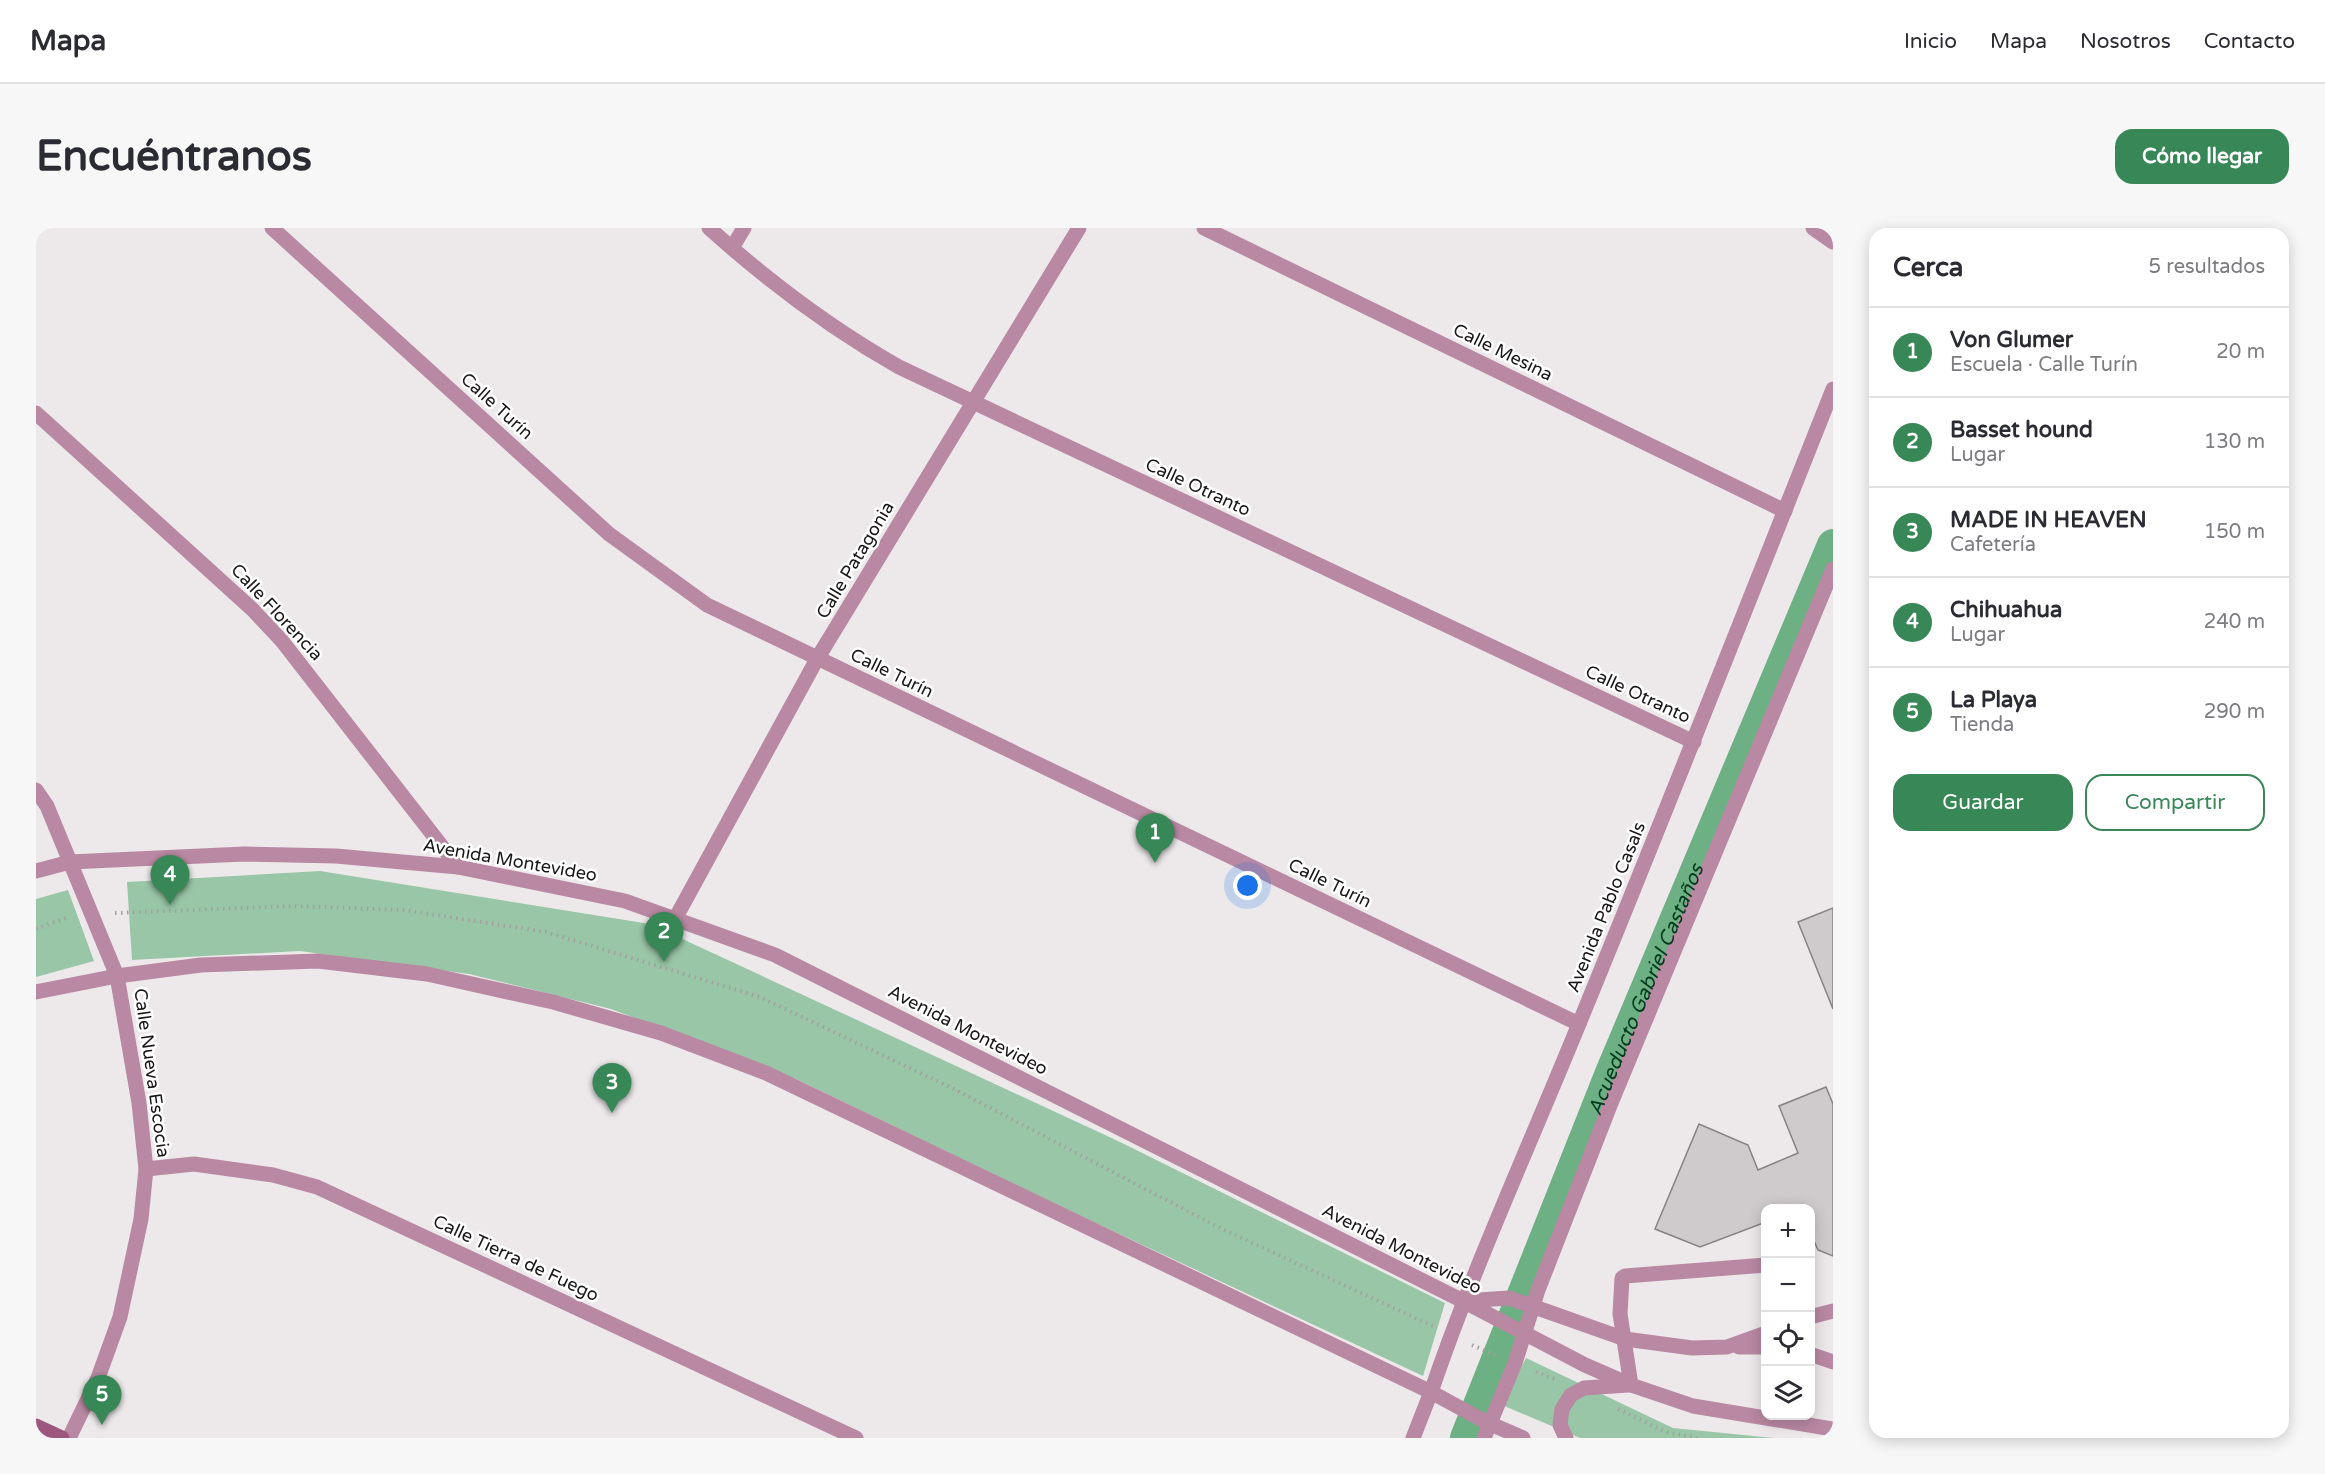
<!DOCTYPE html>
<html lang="es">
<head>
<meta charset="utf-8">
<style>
	:root { --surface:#fff; --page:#f7f7f7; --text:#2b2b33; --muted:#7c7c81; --line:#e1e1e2; --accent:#388757 }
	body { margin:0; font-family:"Varela Round",sans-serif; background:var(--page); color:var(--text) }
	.controls { position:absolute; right:18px; bottom:18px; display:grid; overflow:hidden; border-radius:12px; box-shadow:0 3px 15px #0003 }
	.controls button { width:54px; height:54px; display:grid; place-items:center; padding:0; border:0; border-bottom:2px solid var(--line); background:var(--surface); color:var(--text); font:30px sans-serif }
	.you { position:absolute; left:1212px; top:658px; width:21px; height:21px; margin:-15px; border:4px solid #fff; border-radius:50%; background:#1a73e8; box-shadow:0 0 0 9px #1a73e833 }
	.badge { display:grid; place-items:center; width:39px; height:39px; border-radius:50%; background:var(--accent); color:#fff; font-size:20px; font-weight:700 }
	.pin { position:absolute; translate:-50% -50px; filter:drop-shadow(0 2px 3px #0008) }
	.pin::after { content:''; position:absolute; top:32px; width:21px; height:18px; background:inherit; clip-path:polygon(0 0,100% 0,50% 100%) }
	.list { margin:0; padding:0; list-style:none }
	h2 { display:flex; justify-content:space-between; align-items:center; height:78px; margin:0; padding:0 24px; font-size:26px }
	h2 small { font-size:20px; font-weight:400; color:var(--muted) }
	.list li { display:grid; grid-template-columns:39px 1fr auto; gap:18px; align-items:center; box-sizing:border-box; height:90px; padding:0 24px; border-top:2px solid var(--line) }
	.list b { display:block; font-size:22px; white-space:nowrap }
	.list p { margin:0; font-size:20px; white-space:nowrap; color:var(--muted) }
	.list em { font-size:20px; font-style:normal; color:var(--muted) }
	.actions { display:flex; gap:12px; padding:18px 24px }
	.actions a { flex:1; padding:14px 0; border:2px solid var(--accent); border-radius:18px; text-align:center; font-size:21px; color:var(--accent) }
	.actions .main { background:var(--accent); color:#fff }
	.icon { flex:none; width:33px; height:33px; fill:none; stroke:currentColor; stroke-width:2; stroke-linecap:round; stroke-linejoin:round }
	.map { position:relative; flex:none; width:1797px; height:1210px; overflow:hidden; border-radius:18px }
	header { display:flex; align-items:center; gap:36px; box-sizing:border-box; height:84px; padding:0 30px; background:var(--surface); border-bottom:2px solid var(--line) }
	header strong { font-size:28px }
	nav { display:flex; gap:33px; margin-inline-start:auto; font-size:21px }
	.intro { display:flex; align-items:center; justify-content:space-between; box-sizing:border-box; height:144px; padding:0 36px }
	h1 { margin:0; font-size:42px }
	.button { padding:15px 27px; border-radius:18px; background:var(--accent); color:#fff; font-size:21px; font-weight:700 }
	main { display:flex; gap:36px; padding:0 36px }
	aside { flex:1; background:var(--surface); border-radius:18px; box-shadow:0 3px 15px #0003 }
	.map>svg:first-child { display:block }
</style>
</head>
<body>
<header>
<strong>Mapa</strong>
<nav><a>Inicio</a><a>Mapa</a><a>Nosotros</a><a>Contacto</a></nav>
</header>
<div class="intro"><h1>Encuéntranos</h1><a class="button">Cómo llegar</a></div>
<main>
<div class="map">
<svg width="1797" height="1210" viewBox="0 0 1797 1210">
	<rect width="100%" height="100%" fill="#ede9eb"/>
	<g fill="#99c6a6">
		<path d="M284,643L614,696L1082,913L1409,1075L1387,1148L1034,983L760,851L575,781L433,746L264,723L96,732L91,654Z"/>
		<path d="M32,662L58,733L0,749V671Z"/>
		<path d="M1490,1130L1637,1200L1738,1210H1544L1466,1177Z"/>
	</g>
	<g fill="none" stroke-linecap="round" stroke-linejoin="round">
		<path stroke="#6cb083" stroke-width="32" id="s1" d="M1430,1210L1575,845L1797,317"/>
	</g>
	<g fill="#cfcbcd" stroke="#868284" stroke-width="1.5">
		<path d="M1797,680V781L1762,694Z"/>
		<path d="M1790,859L1797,876V1028L1782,1022L1774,1004V980H1730V994L1664,1019L1619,1001L1663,896L1712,917L1722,942L1762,925L1743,878Z"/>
	</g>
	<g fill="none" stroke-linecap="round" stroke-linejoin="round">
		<g stroke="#a4a0a2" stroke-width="4" stroke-dasharray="1.5 4.5" stroke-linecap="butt">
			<path d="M79,685L258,678L368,682L510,704L724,769L918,861L1186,1001L1397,1098"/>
			<path d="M0,701L33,689"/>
			<path d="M1436,1117L1459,1127"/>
			<path d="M1500,1144L1520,1152"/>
			<path d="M1582,1181L1630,1204L1661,1210"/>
		</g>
		<path stroke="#b988a2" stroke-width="15" d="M1595,1157L1584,1086L1586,1050L1589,1048L1730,1037"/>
		<path stroke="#b988a2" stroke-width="15" d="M1448,1210L1479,1135L1502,1062L1575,875L1797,341"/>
		<g stroke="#b988a2" stroke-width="15">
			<path d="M236,0L573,306L671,377L1543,796"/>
			<path d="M673,0C732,53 794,100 863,139L1658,514"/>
			<path d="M1168,0L1749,283"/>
			<path d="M1777,0L1797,14"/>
			<path d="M696,20L708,0"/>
			<path d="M0,185L217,382L246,413L422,639"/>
			<path d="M0,562L11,578L81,748L103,875L110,941L105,991L84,1089L62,1150L33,1210"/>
			<path d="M639,691L781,431L1043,0"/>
			<path d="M110,941L158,936L237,947L281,959L820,1210"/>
			<path d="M1427,1073L1473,1070L1589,1111L1656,1120L1691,1119L1730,1105"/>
			<path d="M1774,1089L1797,1083"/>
			<path d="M1703,1119H1730"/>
			<path d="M1774,1126L1797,1134"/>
			<path d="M1377,1210L1395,1164"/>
		</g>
		<g stroke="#b988a2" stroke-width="15">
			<path d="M0,643L34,634L208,626L300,628L422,639L589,673L739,727L1427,1073L1549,1137L1595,1157L1657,1178L1797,1201"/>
			<path d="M0,764L81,748L165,737L282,733L391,746L517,774L625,805L730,845L1395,1164L1450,1194L1487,1210"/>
			<path d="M1395,1164C1439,1035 1496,912 1547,786C1632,579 1714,370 1797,161"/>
			<path d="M1530,1210L1524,1197L1526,1181L1535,1167L1548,1160L1592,1157"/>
		</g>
		<path stroke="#9d577f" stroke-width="15" d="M0,1198L26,1210"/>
	</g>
	<g text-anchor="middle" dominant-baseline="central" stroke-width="5" stroke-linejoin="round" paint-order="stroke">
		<g font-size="18" fill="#191718" stroke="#fff">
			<text transform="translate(1467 124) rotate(26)">Calle Mesina</text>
			<text transform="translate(461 178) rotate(42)">Calle Turín</text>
			<text transform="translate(1162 259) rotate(25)">Calle Otranto</text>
			<text transform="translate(819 332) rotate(-59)">Calle Patagonia</text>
			<text transform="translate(241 384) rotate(47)">Calle Florencia</text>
			<text transform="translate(856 445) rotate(26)">Calle Turín</text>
			<text transform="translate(1602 466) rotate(25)">Calle Otranto</text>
			<text transform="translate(474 632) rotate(10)">Avenida Montevideo</text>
			<text transform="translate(1294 655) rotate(26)">Calle Turín</text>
			<text transform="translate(1570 679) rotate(-68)">Avenida Pablo Casals</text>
			<text transform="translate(932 802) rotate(27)">Avenida Montevideo</text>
			<text transform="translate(116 845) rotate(82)">Calle Nueva Escocia</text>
			<text transform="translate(1366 1021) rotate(27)">Avenida Montevideo</text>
			<text transform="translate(480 1030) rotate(25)">Calle Tierra de Fuego</text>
		</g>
		<g font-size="20" font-style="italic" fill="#01391c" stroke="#fff">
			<text stroke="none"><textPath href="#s1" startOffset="483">Acueducto Gabriel Castaños</textPath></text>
		</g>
	</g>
</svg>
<div class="controls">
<button>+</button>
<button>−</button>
<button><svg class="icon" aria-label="locate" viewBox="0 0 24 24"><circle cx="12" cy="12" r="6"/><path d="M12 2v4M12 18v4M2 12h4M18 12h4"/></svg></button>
<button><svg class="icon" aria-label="layers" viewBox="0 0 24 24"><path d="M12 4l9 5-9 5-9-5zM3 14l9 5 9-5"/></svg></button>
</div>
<div class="you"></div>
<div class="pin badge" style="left:1119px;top:635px">1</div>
<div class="pin badge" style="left:628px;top:734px">2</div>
<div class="pin badge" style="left:576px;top:885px">3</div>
<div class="pin badge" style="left:134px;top:677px">4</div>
<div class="pin badge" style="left:66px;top:1197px">5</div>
</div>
<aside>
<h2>Cerca<small>5 resultados</small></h2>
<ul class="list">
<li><span class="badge">1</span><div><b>Von Glumer</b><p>Escuela · Calle Turín</p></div><em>20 m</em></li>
<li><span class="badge">2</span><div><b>Basset hound</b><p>Lugar</p></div><em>130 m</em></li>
<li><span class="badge">3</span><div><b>MADE IN HEAVEN</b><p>Cafetería</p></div><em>150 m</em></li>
<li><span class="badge">4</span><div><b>Chihuahua</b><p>Lugar</p></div><em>240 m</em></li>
<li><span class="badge">5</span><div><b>La Playa</b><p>Tienda</p></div><em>290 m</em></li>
</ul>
<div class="actions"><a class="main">Guardar</a><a>Compartir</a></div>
</aside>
</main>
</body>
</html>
